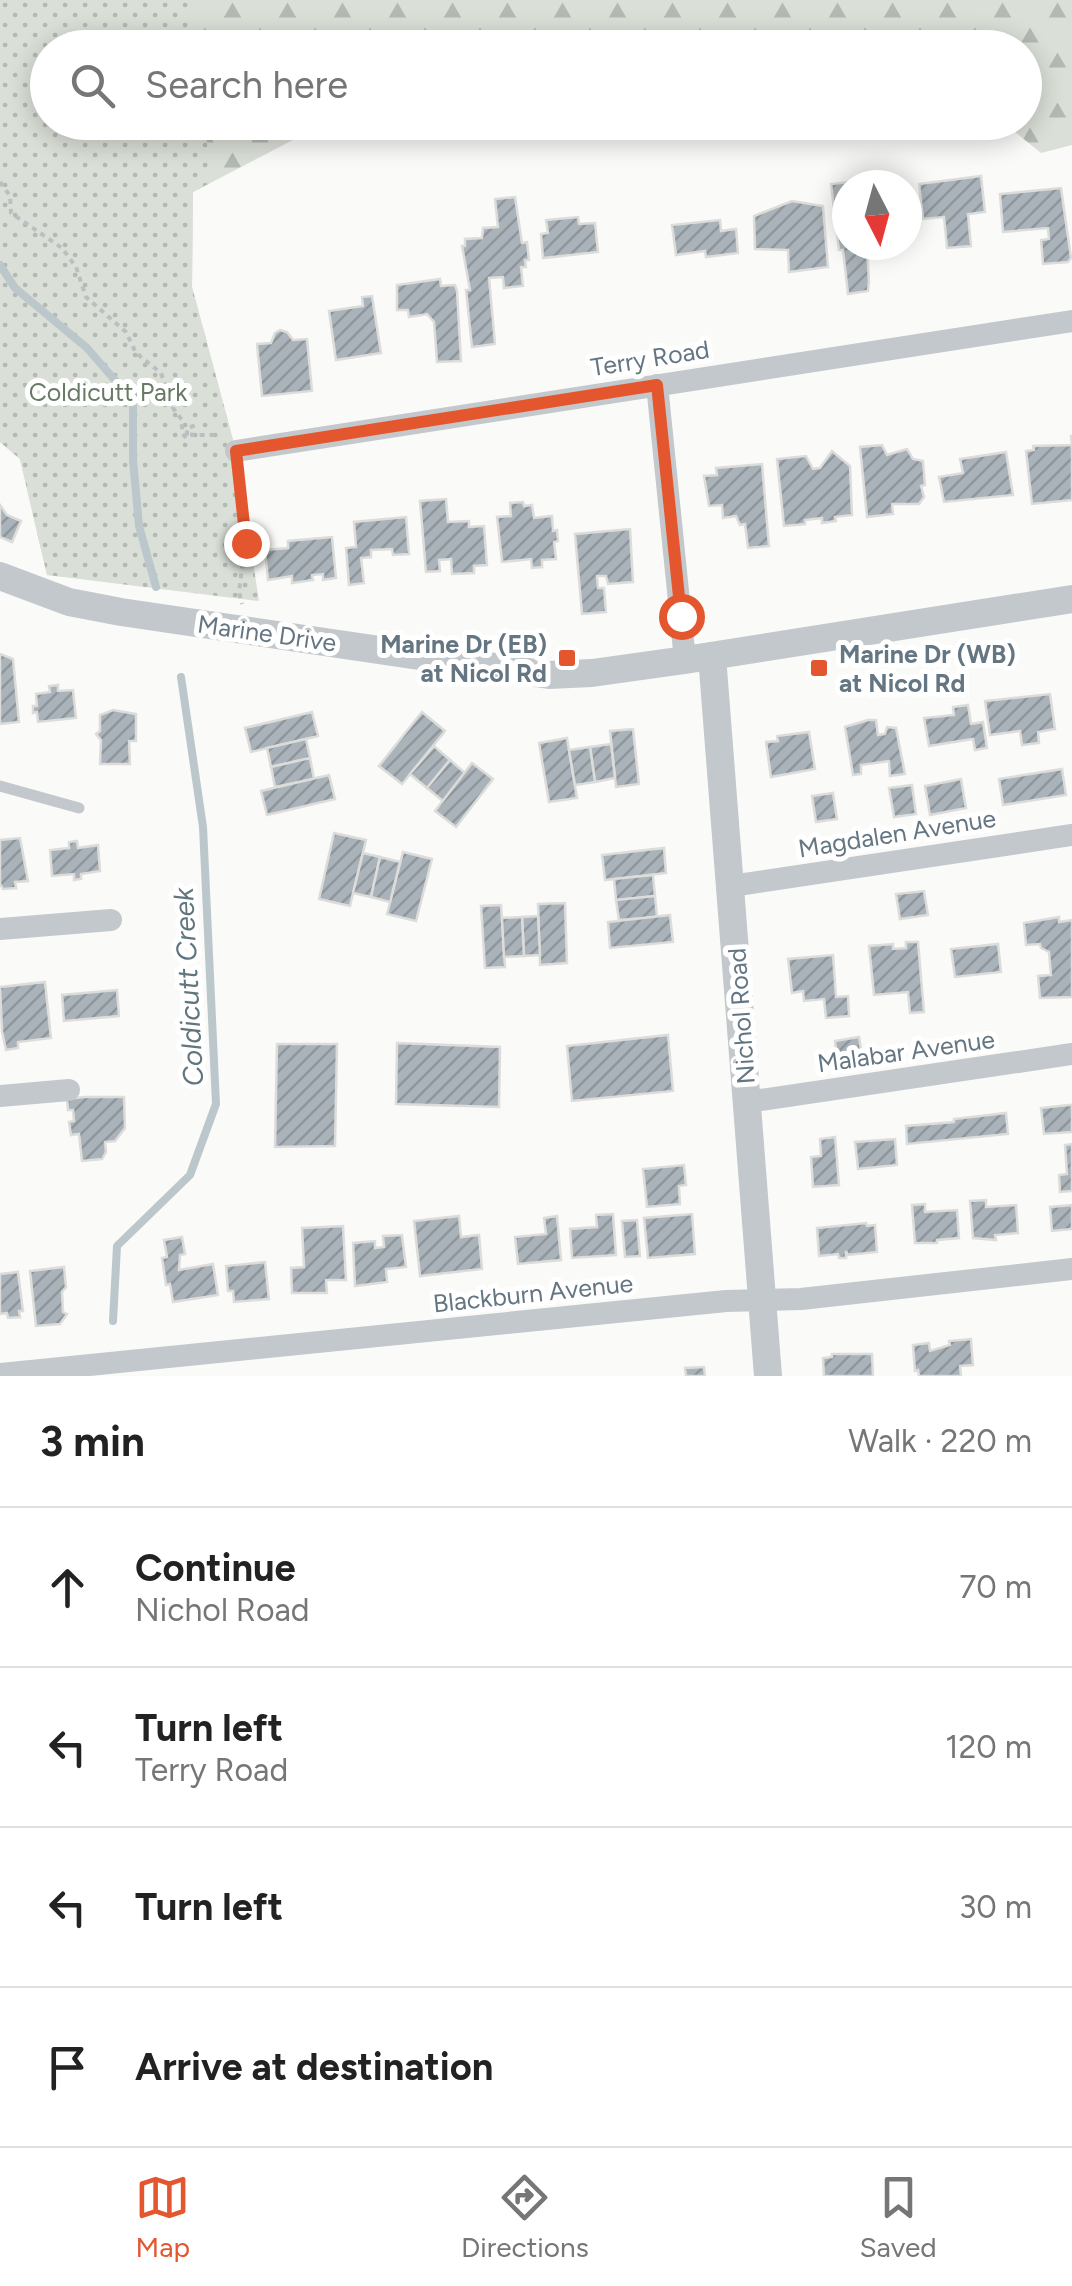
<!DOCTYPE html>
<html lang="en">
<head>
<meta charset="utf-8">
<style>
	:root { --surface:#fff; --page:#f2f2f2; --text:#222; --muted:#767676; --line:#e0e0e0; --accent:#e4572e }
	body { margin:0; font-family:Figtree,sans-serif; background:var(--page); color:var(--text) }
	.compass { position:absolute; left:832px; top:170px; width:90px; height:90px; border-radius:50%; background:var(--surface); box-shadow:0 5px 25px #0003; rotate:174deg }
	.stop { position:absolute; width:30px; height:30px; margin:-22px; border:8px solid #e4572e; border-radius:50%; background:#fff }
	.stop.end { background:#e4572e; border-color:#fff; box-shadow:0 2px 10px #0008 }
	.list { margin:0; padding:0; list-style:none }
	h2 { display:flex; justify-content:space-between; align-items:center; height:130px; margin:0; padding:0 40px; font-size:42px }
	h2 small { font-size:32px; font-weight:400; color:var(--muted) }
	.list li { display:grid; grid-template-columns:65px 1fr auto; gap:30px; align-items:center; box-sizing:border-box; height:160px; padding:0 40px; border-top:2px solid var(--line) }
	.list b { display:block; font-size:38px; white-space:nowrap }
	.list p { margin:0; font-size:32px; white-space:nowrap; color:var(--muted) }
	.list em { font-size:32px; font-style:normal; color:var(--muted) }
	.icon { flex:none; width:55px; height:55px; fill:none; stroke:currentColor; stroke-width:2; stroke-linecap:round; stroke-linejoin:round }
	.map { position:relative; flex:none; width:1072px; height:1376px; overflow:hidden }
	.search { position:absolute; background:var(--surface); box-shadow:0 5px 25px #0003; left:30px; right:30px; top:30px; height:110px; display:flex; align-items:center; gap:25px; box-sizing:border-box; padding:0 35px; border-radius:55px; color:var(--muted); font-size:38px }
	.sheet { height:770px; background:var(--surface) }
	nav { display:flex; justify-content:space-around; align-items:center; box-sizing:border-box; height:140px; border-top:2px solid var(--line); background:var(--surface); font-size:28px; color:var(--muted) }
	nav a { display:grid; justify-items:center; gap:5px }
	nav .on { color:var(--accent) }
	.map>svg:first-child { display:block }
</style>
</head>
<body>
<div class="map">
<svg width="1072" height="1376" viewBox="0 0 1072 1376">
	<defs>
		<pattern id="forest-firs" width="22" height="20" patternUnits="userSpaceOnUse" patternTransform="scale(2.5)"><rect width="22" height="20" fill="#dadfd7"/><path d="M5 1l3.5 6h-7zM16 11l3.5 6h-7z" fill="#b4b9b4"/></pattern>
		<pattern id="park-dots" width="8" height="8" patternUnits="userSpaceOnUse" patternTransform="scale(2.5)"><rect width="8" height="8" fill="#dadfd7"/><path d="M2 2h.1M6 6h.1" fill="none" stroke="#b4b9b4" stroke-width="1.8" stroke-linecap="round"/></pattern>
		<pattern id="building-hatch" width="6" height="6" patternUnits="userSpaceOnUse" patternTransform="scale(2.5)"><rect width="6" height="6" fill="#aab3b9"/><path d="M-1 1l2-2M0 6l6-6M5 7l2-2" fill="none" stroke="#8e969c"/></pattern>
	</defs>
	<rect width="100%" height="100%" fill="#fafaf8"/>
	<path fill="url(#forest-firs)" d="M0,0H1072V145L1041,153L1004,123L1024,122V48L952,47L899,32L751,48H48V122L344,123L314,129L193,192L192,287L236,451L157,586L47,575L20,459L0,442Z"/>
	<path fill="url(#park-dots)" d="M0,0H191L196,47L48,48V122L205,123L211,182L193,192L192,287L236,451L259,601L47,575L20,459L0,442Z"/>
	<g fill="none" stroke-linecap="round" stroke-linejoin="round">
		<g stroke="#bbc7cb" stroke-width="8">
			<path d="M0,265L15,288L87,348L133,401V460L139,526L156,587"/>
			<path d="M113,1321L117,1246L190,1175L216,1104L203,827L181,677"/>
		</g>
	</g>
	<g fill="url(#building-hatch)" stroke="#dcdcda" stroke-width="2.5">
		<path d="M981,176L985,212L968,214L971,246L947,248L944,217L923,219L919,184Z"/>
		<path d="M868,180L869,184L885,182V185H847V245H867L869,282L868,291L848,294L843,250H839L831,184Z"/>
		<path d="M1061,188L1071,258L1068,262L1043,264L1041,240L1049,239L1048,228L1003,232L1000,194Z"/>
		<path d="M515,197L522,243L527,242L529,260H525L526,267H521L523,286L504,288L503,277L489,278L495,344L472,347L466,290H470L462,246H465V239L482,238L483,228L498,227L495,199Z"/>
		<path d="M792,201L823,206L828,267L789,272L788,250L755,249L754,216Z"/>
		<path d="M578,217L579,224L595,223L598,252L543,258L541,234L548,233L546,220Z"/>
		<path d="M720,220L721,231L736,229L738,253L706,257L705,251L676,255L672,225Z"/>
		<path d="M440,279L441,286L455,285L457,291L461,361L437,362L434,322L427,314L409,317L408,310H397V285Z"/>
		<path d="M372,296L381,353L336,360L329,311L363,306L362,297Z"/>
		<path d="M280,330L287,332L293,340L307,339L312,391L262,396L257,344L271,343L275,333Z"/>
		<path d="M1071,436H1072V500L1032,504L1026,451L1034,450L1033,446L1072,445Z"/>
		<path d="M882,445L887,455L907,449L913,459L923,461L925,485L921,486L924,497L919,504H892L893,514L867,517L860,447Z"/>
		<path d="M832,451L850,466L852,515L835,517L836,521L822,523V518L805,520V524L784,526L777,459L806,456L813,469L820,468Z"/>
		<path d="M1006,452L1013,495L944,502L939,477L963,473L960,459Z"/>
		<path d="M762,464L769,546L748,548L745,524L740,525L736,516L723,518L722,505L709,506L704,476L717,475L716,468Z"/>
		<path d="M446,499L448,522L469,521V527L484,526L487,565L474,566V573L452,574L451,559L439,560L440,571L426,572L420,501Z"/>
		<path d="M523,502L524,506L532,505L534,518L552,516L553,531L557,530L558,541L554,542L556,559L542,560V567L532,568L531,559L502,562L497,517L511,516L510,503Z"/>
		<path d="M0,505L7,515L21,521L12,542L0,537Z"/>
		<path d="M406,517L409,554L393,555L392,549L371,550V557L361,558L364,583L349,585L346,548L356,547L354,522Z"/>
		<path d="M630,529L633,582L608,584L606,576H597L598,588H604L606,612L582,614L575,534Z"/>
		<path d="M332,537L336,578L323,580V574L312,575L313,580L292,583V576L268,580L265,550L288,548V541Z"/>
		<path d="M0,654L13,659L19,722L0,724Z"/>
		<path d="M58,685V691L73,690L76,718L38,722L37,712L33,713V706H37L36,694L50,692L49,686Z"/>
		<path d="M1050,694L1055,729L1038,732L1039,743L1022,745L1020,731L990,735L985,701Z"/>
		<path d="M968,705L971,724L983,722L987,748L975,750L973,739L929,746L924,718L954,715L953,707Z"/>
		<path d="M113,710L136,714V741H129L130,764H100L101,740L96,734L100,731V715Z"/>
		<path d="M312,712L318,736L251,752L245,728Z"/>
		<path d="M422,712L445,731L402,784L379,766Z"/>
		<path d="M868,720H876L878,735L885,734L887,727L896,728L905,774L890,776L889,761L861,765V774L853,775L845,727Z"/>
		<path d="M633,729L639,784L616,787L610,731Z"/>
		<path d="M809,732L815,769L771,777L766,742L778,741L777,736Z"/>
		<path d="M567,738L577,798L549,802L539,743Z"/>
		<path d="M306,739L310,758L271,767L267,748Z"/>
		<path d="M611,744L615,778L595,782L590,747Z"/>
		<path d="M434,746L450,760L427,788L410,774Z"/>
		<path d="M590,747L595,782L575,785L569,750Z"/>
		<path d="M310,758L314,779L275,787L271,767Z"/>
		<path d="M450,760L465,773L443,801L427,788Z"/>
		<path d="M472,763L493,779L456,827L435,811Z"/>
		<path d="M1062,769L1066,795L1003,805L999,779Z"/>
		<path d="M329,775L335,799L267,815L261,791Z"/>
		<path d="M961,779L966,808L930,815L925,786Z"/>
		<path d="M912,785L916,814L894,817L889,788Z"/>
		<path d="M833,793L837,819L816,822L812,796Z"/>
		<path d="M334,833L366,840L350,906L319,899Z"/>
		<path d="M20,838L28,881L15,882L16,888L3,889L0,884V840Z"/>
		<path d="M77,841L78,848L98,845L100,871L81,874V879L74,880V874L52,876L50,850L69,848V842Z"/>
		<path d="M664,848L666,873L605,880L602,855Z"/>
		<path d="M403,852L432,859L416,921L387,914Z"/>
		<path d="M363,853L380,857L371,897L353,893Z"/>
		<path d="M380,857L400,862L390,902L371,897Z"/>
		<path d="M653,875L655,896L616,900L614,879Z"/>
		<path d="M924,891L928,915L900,919L896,894Z"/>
		<path d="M655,896L657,917L619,920L616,900Z"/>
		<path d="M565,903L567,963L540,965L538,904Z"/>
		<path d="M501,905L505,967L485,968L481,906Z"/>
		<path d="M670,915L673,942L610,948L608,922Z"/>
		<path d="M538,916L540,955L524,956L522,917Z"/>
		<path d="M522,917L524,956L504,957L502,918Z"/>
		<path d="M1059,917V922L1072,920V997L1040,998L1038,976L1051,975L1049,952L1041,948L1040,944L1026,945L1024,923Z"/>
		<path d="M906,942H918L924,1012L910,1013L908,992L874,995L869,946L893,944V949L906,948Z"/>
		<path d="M998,944L1001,972L955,977L951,949Z"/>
		<path d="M833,955L836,997L848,996L849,1016L826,1018L824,999L804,1001L803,991L792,993L788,959Z"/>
		<path d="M45,982L51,1038L18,1042V1048L6,1050L2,1031L0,987Z"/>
		<path d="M117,990L119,1016L64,1021L62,995Z"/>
		<path d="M668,1035L673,1091L572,1101L567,1046Z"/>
		<path d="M859,1037L862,1056L837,1060L835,1041Z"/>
		<path d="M397,1043L500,1047L499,1107L396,1104Z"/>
		<path d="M277,1044H337L335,1146L275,1147Z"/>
		<path d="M84,1097H124L125,1128L115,1141L105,1142L106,1152L102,1159L82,1161L79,1134L71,1135L69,1122L74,1121L73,1110H68L67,1099Z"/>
		<path d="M1069,1105H1072V1132L1044,1134L1041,1108Z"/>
		<path d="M1006,1113L1008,1134L907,1144L906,1126L954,1122V1119Z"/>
		<path d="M835,1137L839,1185L813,1187L811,1157L821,1156L820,1139Z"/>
		<path d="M895,1139L897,1165L858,1169L855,1142Z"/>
		<path d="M1072,1144V1191L1060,1192L1059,1175L1067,1174L1065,1145Z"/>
		<path d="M684,1165L686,1185L679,1186L680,1204L647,1207L643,1169Z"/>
		<path d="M986,1200V1207L1016,1205L1018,1233L995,1235L996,1240L973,1238L970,1201Z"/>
		<path d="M925,1204V1212L957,1210L959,1238L937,1240V1243H915L912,1205Z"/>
		<path d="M1072,1205V1229L1052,1231L1050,1207Z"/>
		<path d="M613,1214L616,1255L572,1258L570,1229L597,1227L596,1215Z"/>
		<path d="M692,1214L695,1254L648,1258L644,1218Z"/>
		<path d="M459,1216L461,1237L479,1235L482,1269L420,1276L414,1221Z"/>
		<path d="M557,1216L561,1260L518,1264L515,1237L546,1234L544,1218Z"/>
		<path d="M637,1220L640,1256L625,1257L622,1221Z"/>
		<path d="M866,1223L867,1226L875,1225L877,1252L848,1255L846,1251V1258H839L838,1254L819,1256L817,1228Z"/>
		<path d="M343,1226L346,1280H326L327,1293H292L291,1268L304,1267L302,1228Z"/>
		<path d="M402,1235L406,1267L386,1269L387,1282L355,1286L353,1243L375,1241V1248L384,1247L383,1236Z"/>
		<path d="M182,1237L185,1254L180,1255L179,1270L213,1264L218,1295L173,1302L170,1284L166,1285L162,1258L167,1257L164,1240Z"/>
		<path d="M265,1262L269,1299L234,1302L233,1291H228L226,1266Z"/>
		<path d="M64,1267L66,1287L62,1292L63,1312L67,1314L60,1324L36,1326L30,1271Z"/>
		<path d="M18,1272L23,1311H19L20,1317L8,1318L7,1313L0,1314V1274Z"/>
		<path d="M971,1339L973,1365L960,1366L961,1376H919L918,1370L915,1371L913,1345L929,1343L930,1351L950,1345L949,1341Z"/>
		<path d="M832,1354H872L873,1376H824L823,1358L832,1357Z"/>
		<path d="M704,1367L705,1376H686L685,1368Z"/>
	</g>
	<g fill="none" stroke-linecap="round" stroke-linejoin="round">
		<g stroke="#bbbfc2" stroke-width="4" stroke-dasharray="5 5" stroke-linecap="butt">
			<path d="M0,182L10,196L11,213L62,248L76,267L86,297L126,332L136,353L161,373L168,393L177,404L173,408L182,420V433L187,439V429L193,426L192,435H219"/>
			<path d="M238,474L245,543L239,592L242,604"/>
		</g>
		<path stroke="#c3c8cc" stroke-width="11" d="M0,786L79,808"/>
		<g stroke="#c3c8cc" stroke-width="22">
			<path d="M657,385L685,660"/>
			<path d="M236,451L1072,321"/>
			<path d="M731,886L1072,835"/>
			<path d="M0,929L111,920"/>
			<path d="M0,1096L69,1090"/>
			<path d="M747,1102L1072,1054"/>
			<path d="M0,1374L726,1301L801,1299L1072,1269"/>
		</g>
		<g stroke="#c3c8cc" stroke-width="28">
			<path d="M0,576L69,602L121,612L549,675L592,673L685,660L1072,599"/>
			<path d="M712,656L768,1376"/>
		</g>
	</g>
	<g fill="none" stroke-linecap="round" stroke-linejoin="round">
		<path stroke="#e4572e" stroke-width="12" d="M246,543L236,451L657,385L681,616"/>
	</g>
	<g fill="#e4572e" stroke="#fff" stroke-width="4">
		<rect x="557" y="648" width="20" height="20" rx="5"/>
		<rect x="809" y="658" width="20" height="20" rx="5"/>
	</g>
	<g text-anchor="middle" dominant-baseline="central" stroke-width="10" stroke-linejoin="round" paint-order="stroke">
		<g font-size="25" fill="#657683" stroke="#fff">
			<text transform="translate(650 358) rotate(-9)">Terry Road</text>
			<text transform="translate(267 633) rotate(8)">Marine Drive</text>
			<text transform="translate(897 833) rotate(-9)">Magdalen Avenue</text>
			<text transform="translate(741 1016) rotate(-94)">Nichol Road</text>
			<text transform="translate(906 1051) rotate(-8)">Malabar Avenue</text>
			<text transform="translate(533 1293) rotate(-6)">Blackburn Avenue</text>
		</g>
		<g font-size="25" fill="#687a64" stroke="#fff">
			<text x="108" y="392">Coldicutt Park</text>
		</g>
		<g font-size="25" font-weight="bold" fill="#657683" stroke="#fff" text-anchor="end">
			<text x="547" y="644">Marine Dr (EB)<tspan x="547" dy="29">at Nicol Rd</tspan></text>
			<text x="839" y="654" text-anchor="start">Marine Dr (WB)<tspan x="839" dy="29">at Nicol Rd</tspan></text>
		</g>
		<g font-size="28" font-style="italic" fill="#60757c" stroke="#fff">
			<text transform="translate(188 987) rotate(-93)">Coldicutt Creek</text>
		</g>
	</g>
</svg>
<svg class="compass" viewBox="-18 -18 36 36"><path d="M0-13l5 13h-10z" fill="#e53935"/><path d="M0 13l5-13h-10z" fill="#767676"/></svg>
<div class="stop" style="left:681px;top:616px"></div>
<div class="stop end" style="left:246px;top:543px"></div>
<div class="search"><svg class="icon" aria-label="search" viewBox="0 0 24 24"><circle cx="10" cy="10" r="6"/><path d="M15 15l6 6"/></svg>Search here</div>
</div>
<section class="sheet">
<h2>3 min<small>Walk · 220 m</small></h2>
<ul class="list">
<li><svg class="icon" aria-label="ahead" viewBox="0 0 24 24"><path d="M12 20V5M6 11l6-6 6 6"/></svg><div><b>Continue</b><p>Nichol Road</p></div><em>70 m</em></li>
<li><svg class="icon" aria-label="left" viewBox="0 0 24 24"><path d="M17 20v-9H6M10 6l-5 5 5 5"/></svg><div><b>Turn left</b><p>Terry Road</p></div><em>120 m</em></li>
<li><svg class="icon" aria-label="left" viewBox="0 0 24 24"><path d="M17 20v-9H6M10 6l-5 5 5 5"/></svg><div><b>Turn left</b></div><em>30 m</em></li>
<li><svg class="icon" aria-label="arrive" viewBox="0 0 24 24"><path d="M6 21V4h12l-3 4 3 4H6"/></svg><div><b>Arrive at destination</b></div></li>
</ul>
</section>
<nav>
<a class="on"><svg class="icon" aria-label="map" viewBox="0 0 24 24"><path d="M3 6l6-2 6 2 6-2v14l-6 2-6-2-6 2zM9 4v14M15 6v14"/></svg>Map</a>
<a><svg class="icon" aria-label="directions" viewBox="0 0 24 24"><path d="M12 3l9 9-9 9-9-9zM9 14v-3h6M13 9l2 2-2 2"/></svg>Directions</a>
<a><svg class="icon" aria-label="saved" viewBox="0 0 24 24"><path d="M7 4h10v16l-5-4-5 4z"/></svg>Saved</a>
</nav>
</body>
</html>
